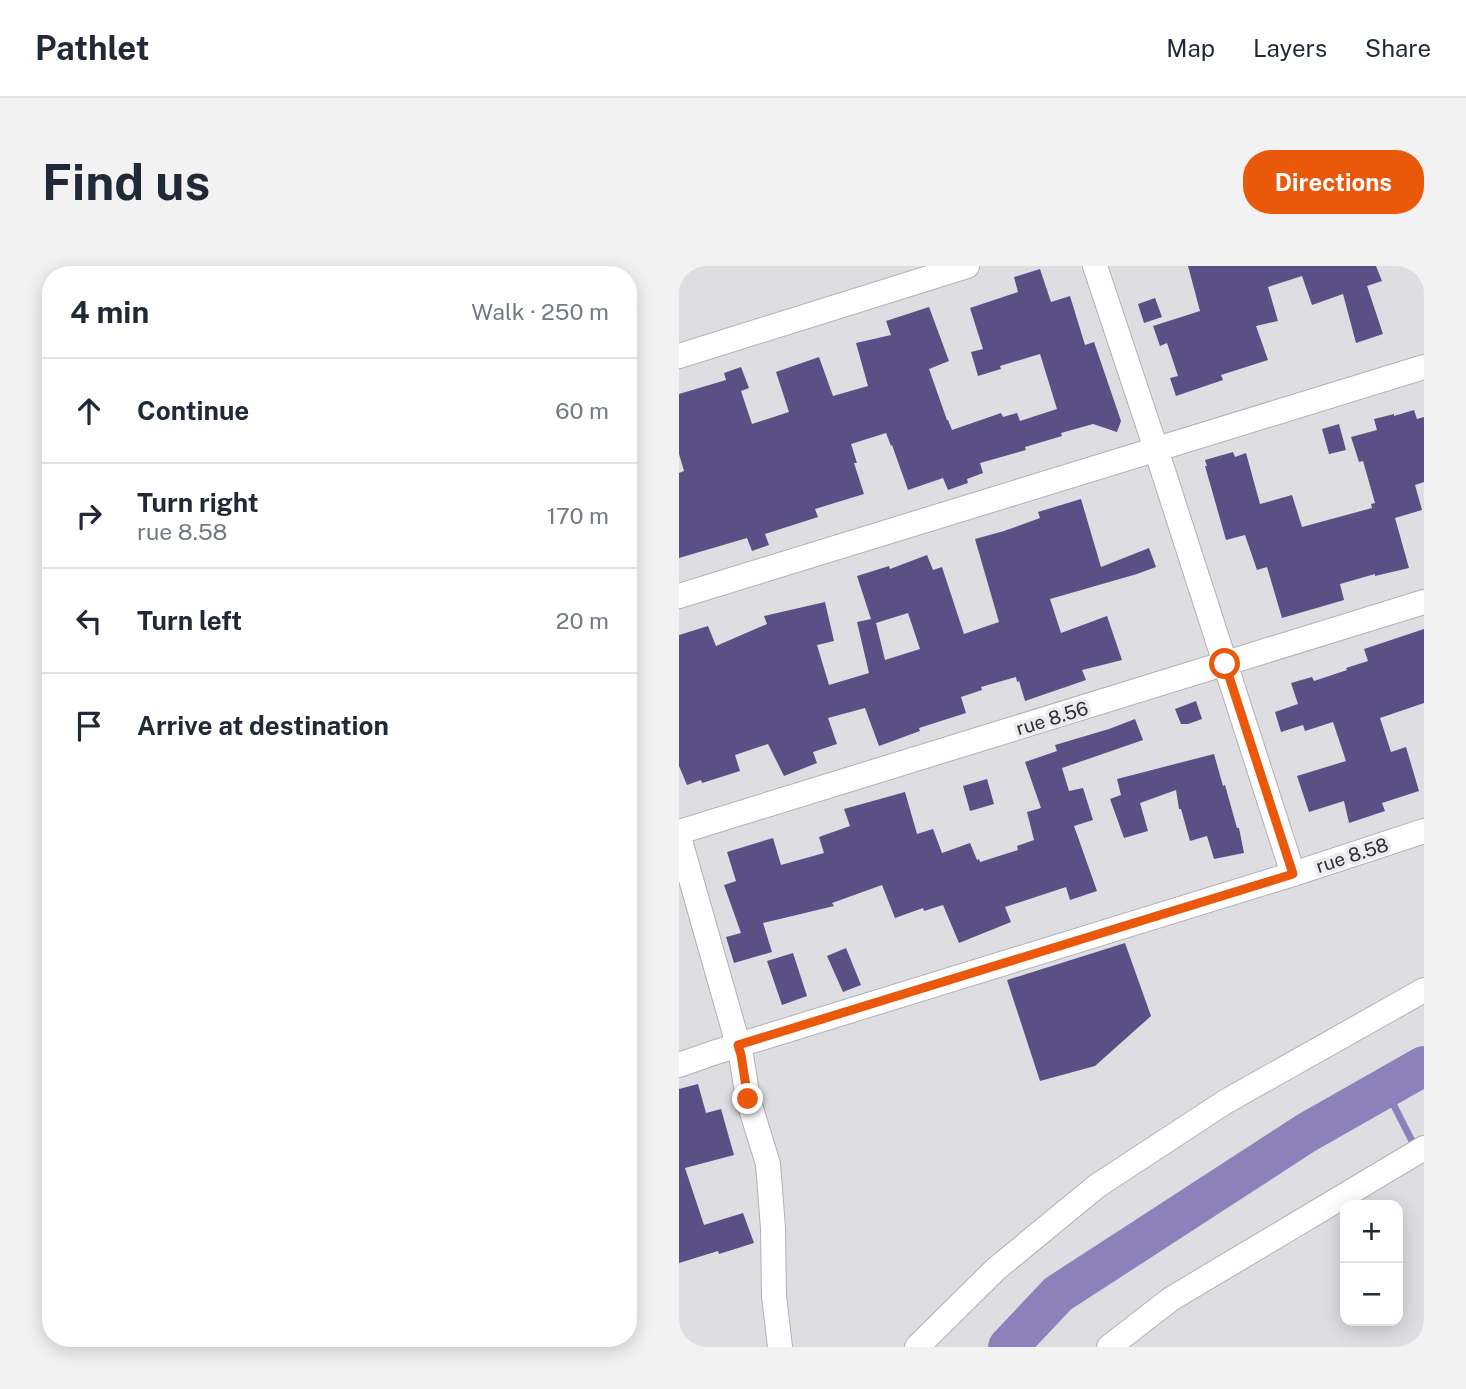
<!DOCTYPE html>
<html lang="en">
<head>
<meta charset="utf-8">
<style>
	:root { --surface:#fff; --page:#f2f2f3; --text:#1f2937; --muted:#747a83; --line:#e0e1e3; --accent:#ea580c }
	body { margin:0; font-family:"Public Sans",sans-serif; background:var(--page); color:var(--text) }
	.controls { position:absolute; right:21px; bottom:21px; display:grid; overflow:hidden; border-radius:14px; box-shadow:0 4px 18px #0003 }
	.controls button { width:63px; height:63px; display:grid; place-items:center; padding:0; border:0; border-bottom:2px solid var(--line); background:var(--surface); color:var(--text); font:35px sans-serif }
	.stop { position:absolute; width:21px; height:21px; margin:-16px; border:5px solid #ea580c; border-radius:50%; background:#fff }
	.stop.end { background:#ea580c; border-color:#fff; box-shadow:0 2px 7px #0008 }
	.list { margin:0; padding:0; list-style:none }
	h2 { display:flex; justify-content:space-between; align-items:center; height:91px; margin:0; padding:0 28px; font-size:30px }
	h2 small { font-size:23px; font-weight:400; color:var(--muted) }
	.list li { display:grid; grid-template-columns:46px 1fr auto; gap:21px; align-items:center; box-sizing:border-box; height:105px; padding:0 28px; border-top:2px solid var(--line) }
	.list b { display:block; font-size:26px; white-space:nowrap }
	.list p { margin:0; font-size:23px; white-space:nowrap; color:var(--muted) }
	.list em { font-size:23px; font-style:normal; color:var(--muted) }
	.icon { flex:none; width:38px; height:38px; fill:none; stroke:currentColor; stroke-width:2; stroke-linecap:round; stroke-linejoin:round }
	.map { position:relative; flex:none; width:745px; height:1081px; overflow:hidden; border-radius:28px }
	header { display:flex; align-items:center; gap:42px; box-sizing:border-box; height:98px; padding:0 35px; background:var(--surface); border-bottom:2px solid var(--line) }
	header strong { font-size:33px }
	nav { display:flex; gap:38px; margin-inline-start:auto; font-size:24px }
	.intro { display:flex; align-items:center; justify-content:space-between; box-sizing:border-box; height:168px; padding:0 42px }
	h1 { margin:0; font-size:49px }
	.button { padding:18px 32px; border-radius:28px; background:var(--accent); color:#fff; font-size:24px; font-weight:700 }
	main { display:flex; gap:42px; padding:0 42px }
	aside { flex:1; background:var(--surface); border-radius:28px; box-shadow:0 4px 18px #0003 }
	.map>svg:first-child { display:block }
</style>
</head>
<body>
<header>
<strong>Pathlet</strong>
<nav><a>Map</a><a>Layers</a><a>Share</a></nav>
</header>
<div class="intro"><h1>Find us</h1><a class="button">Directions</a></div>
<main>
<aside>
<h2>4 min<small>Walk · 250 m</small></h2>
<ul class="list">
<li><svg class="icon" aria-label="ahead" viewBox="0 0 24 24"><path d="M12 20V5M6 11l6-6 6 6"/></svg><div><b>Continue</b></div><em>60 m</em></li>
<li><svg class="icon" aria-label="right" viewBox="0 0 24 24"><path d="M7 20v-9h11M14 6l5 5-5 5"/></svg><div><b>Turn right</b><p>rue 8.58</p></div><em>170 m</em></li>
<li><svg class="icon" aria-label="left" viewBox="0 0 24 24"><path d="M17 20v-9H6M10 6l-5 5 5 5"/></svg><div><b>Turn left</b></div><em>20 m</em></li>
<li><svg class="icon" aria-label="arrive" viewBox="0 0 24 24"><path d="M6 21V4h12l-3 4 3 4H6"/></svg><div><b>Arrive at destination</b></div></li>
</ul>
</aside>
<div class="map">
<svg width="745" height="1081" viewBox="0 0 745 1081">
	<rect width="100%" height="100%" fill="#dedde2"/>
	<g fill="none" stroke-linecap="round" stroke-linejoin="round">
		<path stroke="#8c81bb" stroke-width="7" d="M706,822L733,875"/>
		<path stroke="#8c81bb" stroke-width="40" d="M329,1081L379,1028L627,867L745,800"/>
	</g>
	<g fill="#5b5086" fill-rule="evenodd">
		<path d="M509,0H697L703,15L688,20L704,68L677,77L664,28L633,39L623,10L589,21L599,55L577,60L589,94L542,109L544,114L497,130L491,112L499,110L488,77L481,80L474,60L521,45Z"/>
		<path d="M361,3L372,36L391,30L406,79L415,76L442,155L438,166L414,158L382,167L383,170L346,181L347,184L301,197L304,207L288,213L289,217L269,224L264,212L229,224L213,179L212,180L207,167L172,178L178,197H175L185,228L136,243L139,251L86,268L90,279L73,285L68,272L0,292V207L5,205L0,188V128L47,114L45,107L62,101L70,122L62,125L73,158L110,146L97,106L140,91L154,130L189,120L177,77L212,69L207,55L250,41L270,95L250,103L268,154H269L273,164L322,147L324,151L338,147L341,155L378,143L361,88L321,100L322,103L299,110L292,86L304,83L291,42L339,26L335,11Z"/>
		<path d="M476,32L483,51L465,57L459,38Z"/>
		<path d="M735,144L738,153L745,151V216L736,219L743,244L716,252L730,302L696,310V308L661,318L665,334L603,352L588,301L578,304L566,269L547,274L526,200H528L526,194L554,186L556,191L567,187L581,238L613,229L623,261L693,242L692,238L696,237L684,195L680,196L672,171L698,164L695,153L715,148V150Z"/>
		<path d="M660,158L667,184L650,188L643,163Z"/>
		<path d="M402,233L422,301L470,282L477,301L458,308L371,333L382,367L428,350L443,394L403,404L407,414L346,435L340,415L338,416L337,411L302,421L303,424L282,431L287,447L240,462L241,465L200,480L186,442L149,452L158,478L134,486L138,497L105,510L89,478L56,489L61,505L23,517L22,514L8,519L0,500V369L29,360L37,380L88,358L85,350L146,336L155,375L138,379L150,419L190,407L178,356L192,353L178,310L210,300L211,303L248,289L254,304L263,301L285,368L320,356L296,273L325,265L361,252L359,246ZM229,347L241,383L206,394L197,357Z"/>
		<path d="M745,363V437L701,452L712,486L727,481L740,525L703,537L706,545L670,557L665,535L630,546L618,510L667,495L654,456L626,465L624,459L602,466L596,446L619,438L612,417L633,411L635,415L668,404L667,402L689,395L685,383Z"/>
		<path d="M517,435L523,453L509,458H502L496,443Z"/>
		<path d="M456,453L464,474L383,502L390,525L404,522L414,554L395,560L418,625L391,634L387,621L326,641L332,656L280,677L264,639L245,645L244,642L216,652L203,619L153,637L155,640L84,657L93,686L55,697L47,671L62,667L45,619L57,615L48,586L94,572L102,599L145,587L140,571L171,560L165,543L226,526L238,568L254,563L263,587L291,577L298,594L300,593L301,596L339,584L338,580L355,574L348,546L362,542L346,496L378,485L376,479L430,463Z"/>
		<path d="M535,488L544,520L546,519L558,562H560L565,587L535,593L528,570L511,575L502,543H500L497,524L461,537L469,565L445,572L431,533L442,529L438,513Z"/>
		<path d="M308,513L315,538L291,545L284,520Z"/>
		<path d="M446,677L472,750L416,800L361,815L328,714Z"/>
		<path d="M167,682L182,719L164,726L148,690Z"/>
		<path d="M114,687L128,730L103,739L88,695Z"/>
		<path d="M19,818L27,847L42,843L55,889L6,902L25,959L64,947L75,977L40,988L39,985L0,997V823Z"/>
	</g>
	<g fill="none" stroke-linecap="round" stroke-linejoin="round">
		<defs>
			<g id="minor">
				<path d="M416,0L477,183L614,608"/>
				<path d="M0,90L288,0"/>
				<path d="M0,330L745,101"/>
				<path d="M0,566L745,336"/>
				<path d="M0,571L62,789L69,833L89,898L94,962L95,1030L101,1081"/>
				<path d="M0,799L34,787L614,608L745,565"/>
				<path d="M238,1081L317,1003L418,920L546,836L745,724"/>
				<path d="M430,1081L492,1033L745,882"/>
			</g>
		</defs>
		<use href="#minor" stroke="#b1b1b5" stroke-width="26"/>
		<use href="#minor" stroke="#fff" stroke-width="24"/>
	</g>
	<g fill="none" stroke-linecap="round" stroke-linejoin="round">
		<path stroke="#ea580c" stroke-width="9" d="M69,833L62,789L59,779L614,608L546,398"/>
	</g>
	<g text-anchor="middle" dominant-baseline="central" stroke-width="7" stroke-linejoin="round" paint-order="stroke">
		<g font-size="19" fill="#2f2f31" stroke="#ebeaef">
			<text transform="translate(373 452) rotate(-17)">rue 8.56</text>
			<text transform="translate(673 589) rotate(-18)">rue 8.58</text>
		</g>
	</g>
</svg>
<div class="controls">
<button>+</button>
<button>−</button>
</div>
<div class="stop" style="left:546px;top:398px"></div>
<div class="stop end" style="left:69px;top:833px"></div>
</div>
</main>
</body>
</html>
